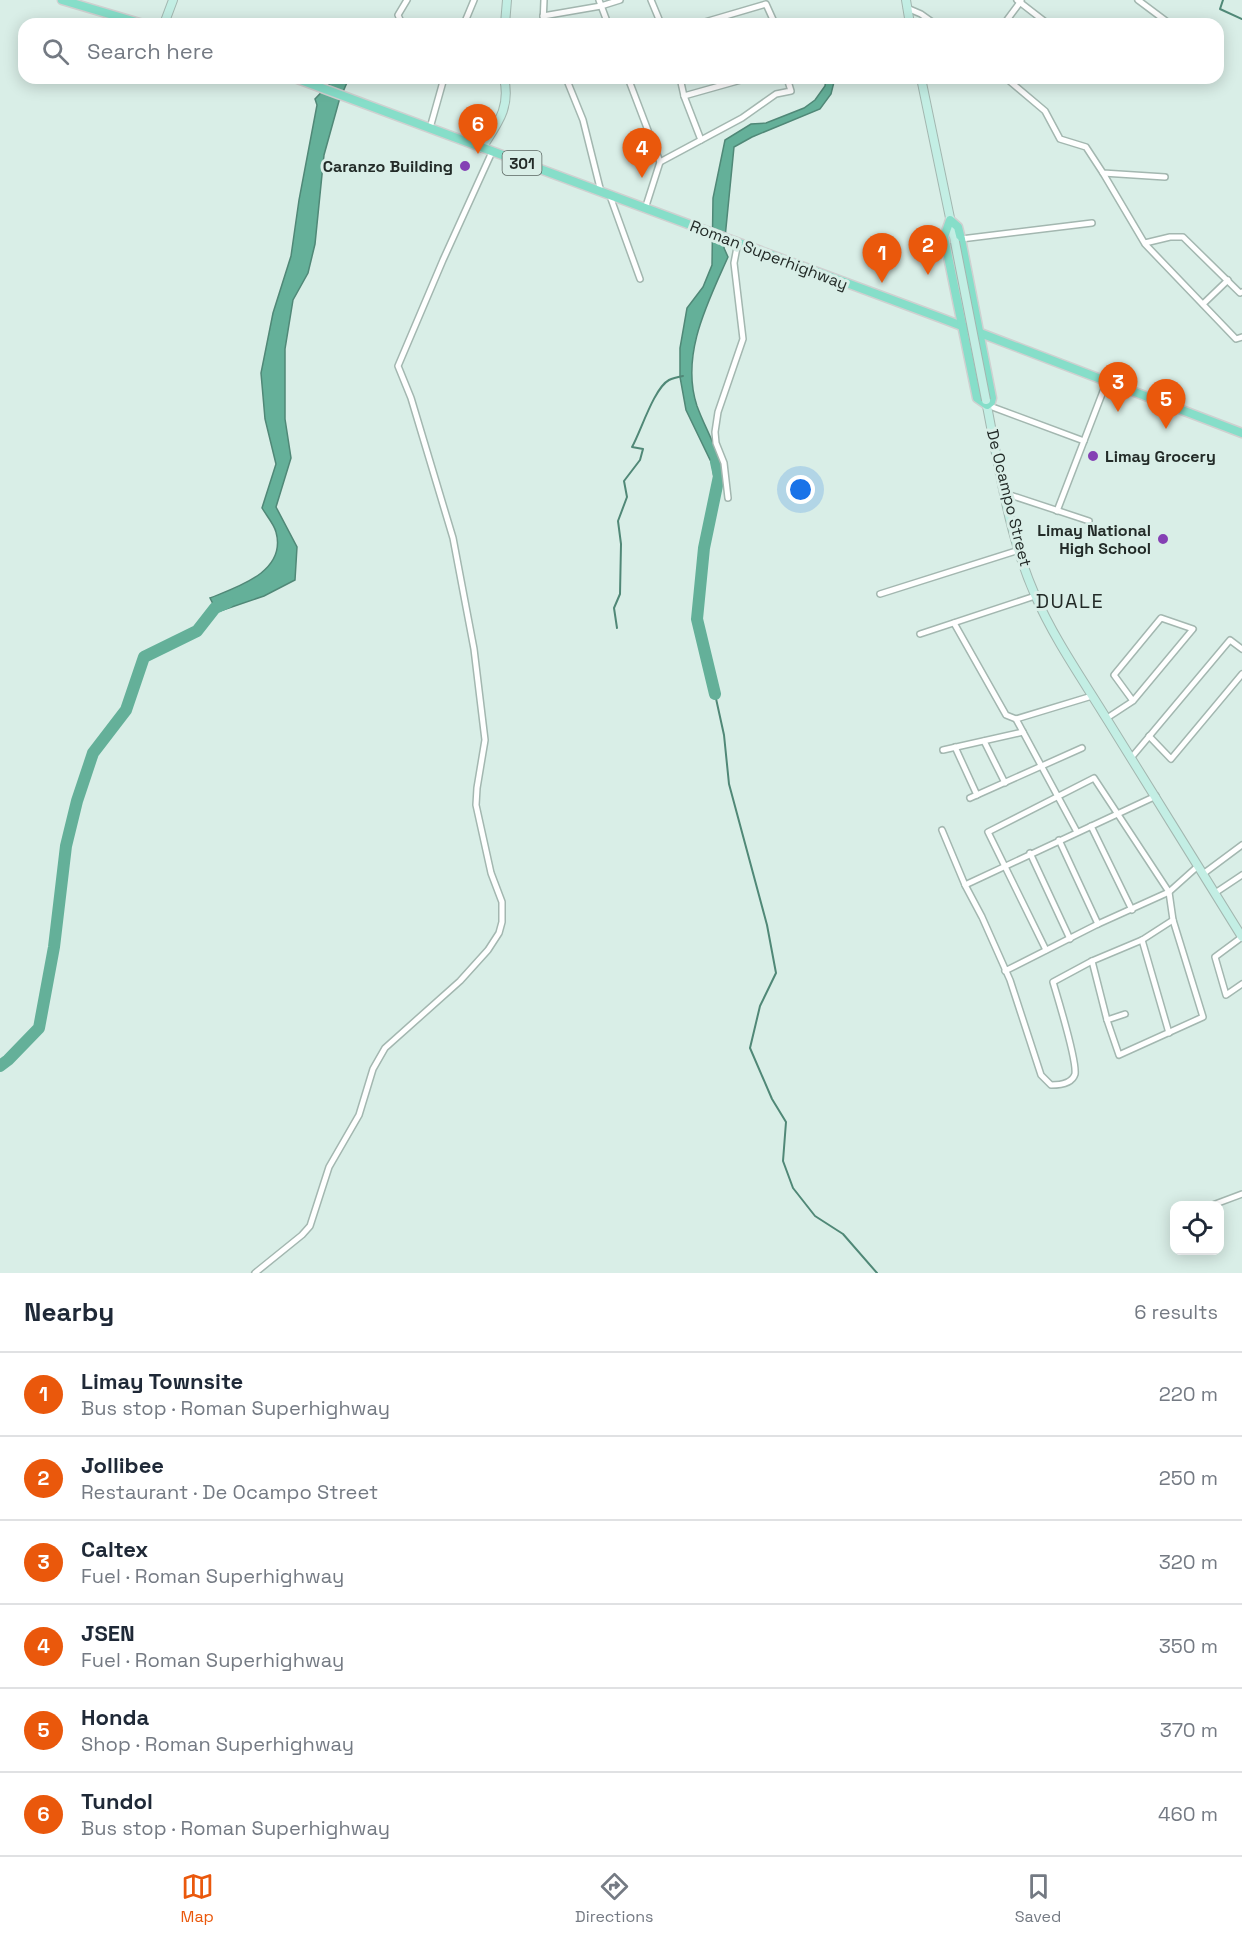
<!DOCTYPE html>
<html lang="en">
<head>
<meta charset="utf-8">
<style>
	:root { --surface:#fff; --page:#f6f6f7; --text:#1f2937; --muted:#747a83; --line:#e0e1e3; --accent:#ea580c }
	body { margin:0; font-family:"Space Grotesk",sans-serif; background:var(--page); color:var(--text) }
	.controls { position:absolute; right:18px; bottom:18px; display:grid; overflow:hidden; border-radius:12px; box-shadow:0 3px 15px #0003 }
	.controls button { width:54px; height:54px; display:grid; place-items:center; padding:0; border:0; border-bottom:2px solid var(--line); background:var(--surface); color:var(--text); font:30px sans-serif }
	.you { position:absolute; left:801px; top:490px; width:21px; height:21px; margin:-15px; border:4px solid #fff; border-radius:50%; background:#1a73e8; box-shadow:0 0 0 9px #1a73e833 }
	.badge { display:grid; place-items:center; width:39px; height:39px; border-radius:50%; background:var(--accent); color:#fff; font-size:20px; font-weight:700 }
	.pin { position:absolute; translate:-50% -50px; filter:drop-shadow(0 2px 3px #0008) }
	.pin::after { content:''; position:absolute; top:32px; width:21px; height:18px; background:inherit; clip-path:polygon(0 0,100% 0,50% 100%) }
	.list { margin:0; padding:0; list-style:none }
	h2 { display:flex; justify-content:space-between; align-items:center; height:78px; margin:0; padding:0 24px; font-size:26px }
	h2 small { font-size:20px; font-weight:400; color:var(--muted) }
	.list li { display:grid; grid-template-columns:39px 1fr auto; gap:18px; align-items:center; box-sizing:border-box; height:84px; padding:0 24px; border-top:2px solid var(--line) }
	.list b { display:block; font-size:22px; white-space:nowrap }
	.list p { margin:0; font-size:20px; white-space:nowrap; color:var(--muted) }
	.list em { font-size:20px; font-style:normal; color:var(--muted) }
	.icon { flex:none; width:33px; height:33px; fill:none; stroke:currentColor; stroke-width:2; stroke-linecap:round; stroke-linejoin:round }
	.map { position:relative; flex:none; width:1242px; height:1273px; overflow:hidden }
	.search { position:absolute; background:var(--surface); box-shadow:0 3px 15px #0003; left:18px; right:18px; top:18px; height:66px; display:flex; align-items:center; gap:15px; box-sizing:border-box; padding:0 21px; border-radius:18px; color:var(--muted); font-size:22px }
	.sheet { height:582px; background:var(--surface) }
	nav { display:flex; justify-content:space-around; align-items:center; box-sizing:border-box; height:84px; border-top:2px solid var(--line); background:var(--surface); font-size:16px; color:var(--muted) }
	nav a { display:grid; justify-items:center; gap:3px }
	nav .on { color:var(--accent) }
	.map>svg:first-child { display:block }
</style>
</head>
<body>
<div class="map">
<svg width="1242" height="1273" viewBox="0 0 1242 1273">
	<rect width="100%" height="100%" fill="#d9eee7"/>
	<g fill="#64b099" stroke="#508877" stroke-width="1.5">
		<path d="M335,78H349L339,101L324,155L315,244L308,273L293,300L285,349V419L291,458L276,507L297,547L295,580L264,596L217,612L210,598C237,587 287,572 276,532C274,524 266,515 262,508L276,464L265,419L261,373L273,313L291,256L299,200L317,105L315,99Z"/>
		<path d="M826,78H835L831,94L820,109L752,137L734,147L724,248L728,257C708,302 680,355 697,406C706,431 721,453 723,479L714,478L712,464L686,410L680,377V348L687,308L703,287L712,265L713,198L725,140L751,124L766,123L804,108L815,100L825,86Z"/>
	</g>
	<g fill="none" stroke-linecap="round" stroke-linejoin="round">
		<g stroke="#508877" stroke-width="2">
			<path d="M1223,0L1220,9L1242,19"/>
			<path d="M617,628L614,608L620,594L621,544L618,521L627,497L624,481L640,460L643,449L632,447C641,431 654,388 669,380C673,378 678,377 683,376"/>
			<path d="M715,694L724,735L729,784L767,925L776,973L760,1006L750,1048L772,1099L786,1122L783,1161L793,1188L815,1216L843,1234L877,1273"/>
		</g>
		<g stroke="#64b099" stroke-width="12">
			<path d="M715,694L697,619L704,548L719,476L716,462"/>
			<path d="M0,1066L8,1060L39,1028L54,947L66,846L77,801L93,753L126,710L144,657L197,631L215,608L228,602"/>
		</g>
		<defs>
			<g id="street">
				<path d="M599,0L608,24"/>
				<path d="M651,0L661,24"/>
				<path d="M1017,0L1048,24"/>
				<path d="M1138,0L1170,24"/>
				<path d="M907,8L921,14L935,24"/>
				<path d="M543,16L601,6L620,0"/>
				<path d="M402,24L398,15L407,0"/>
				<path d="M464,24L474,0"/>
				<path d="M543,24L544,0"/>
				<path d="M698,24L766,4L775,24"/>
				<path d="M1004,24L1021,1"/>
				<path d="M566,78L583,120L601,192"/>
				<path d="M628,78L660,162L645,209"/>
				<path d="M1006,78L1045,111L1060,139L1086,147L1103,173L1165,177"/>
				<path d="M684,96L748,78"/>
				<path d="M430,128L444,78"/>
				<path d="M701,140L742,118L776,94L791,91L787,78"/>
				<path d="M660,162L701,140L684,96L680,78"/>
				<path d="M1103,173L1145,244L1236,339L1242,337"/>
				<path d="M610,196L640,279"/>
				<path d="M961,239L1092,223"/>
				<path d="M1145,243L1170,237H1183L1240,293L1242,292"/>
				<path d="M1203,304L1228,280"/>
				<path d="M987,405L1084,441"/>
				<path d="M1004,493L1089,521"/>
				<path d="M728,498L724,463L716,443L715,432L718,412L743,339L734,263L738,242"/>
				<path d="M1057,511L1107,381"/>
				<path d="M880,594L1019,550"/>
				<path d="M954,623L1006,715L1016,719L1092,696"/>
				<path d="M920,634L1035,596"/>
				<path d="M1107,718L1133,701L1193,629L1161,618L1114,675L1133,701"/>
				<path d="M1016,719L1077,832"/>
				<path d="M1149,736L1171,759L1242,674"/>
				<path d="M984,741L1005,783"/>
				<path d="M955,747L977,795"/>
				<path d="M943,750L1023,732"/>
				<path d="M1131,758L1230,640L1242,649"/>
				<path d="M970,798L1082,748"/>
				<path d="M1091,826L1132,910"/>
				<path d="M942,830L965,885L982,917L1010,980L1041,1075L1051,1085C1060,1085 1072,1084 1075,1074C1077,1060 1058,999 1053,982L1092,961L1142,940L1173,920"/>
				<path d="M1059,840L1098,924"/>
				<path d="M1030,853L1070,939"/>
				<path d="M1203,874L1242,845"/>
				<path d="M965,885L1156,796"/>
				<path d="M1215,893L1242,875"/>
				<path d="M1242,937L1215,957L1226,995L1242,984"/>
				<path d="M1142,940L1169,1033"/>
				<path d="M1046,950L988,832L1094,778L1169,892L1173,920L1203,1017L1119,1055L1107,1020L1092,961"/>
				<path d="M1005,971L1098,924L1169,892L1198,866"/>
				<path d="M1107,1020L1125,1014"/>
				<path d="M1210,1206L1242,1194"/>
				<path d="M255,1273L302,1235L310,1226L329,1167L359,1115L373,1069L385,1048L460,981L488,950L499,933L502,922V902L491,873L476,805L477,788L485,740L474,649L453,538L411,398L398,366L443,260L492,152"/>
			</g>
			<g id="secondary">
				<path d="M906,0L910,24"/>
				<path d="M164,24L173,0"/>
				<path d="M505,24L507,0"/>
				<path d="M921,78L955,242"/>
				<path d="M482,148C497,124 511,108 504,78"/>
				<path d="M986,401C999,466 1008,534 1035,595C1054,639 1083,680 1108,721C1152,793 1198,865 1242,937"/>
			</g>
			<g id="primary">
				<path d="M62,0L143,24"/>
				<path d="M295,78L941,318L1242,433"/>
				<path d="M950,220L958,227L961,239L992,398L991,402L987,405L977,398L944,237Z"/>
			</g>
		</defs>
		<use href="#street" stroke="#a3b7b0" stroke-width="8"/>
		<use href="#secondary" stroke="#a3b7b0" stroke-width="10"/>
		<use href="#primary" stroke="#cfd0d0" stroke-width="11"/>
		<use href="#street" stroke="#fff" stroke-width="5"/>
		<use href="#secondary" stroke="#c3eee4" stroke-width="8"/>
		<use href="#primary" stroke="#86dec9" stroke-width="8"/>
		<defs>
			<path id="secondary-bridge" d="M955,242L986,400"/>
		</defs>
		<use href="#secondary-bridge" stroke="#a3b7b0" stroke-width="10" stroke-linecap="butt"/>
		<use href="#secondary-bridge" stroke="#c3eee4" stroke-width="8"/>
	</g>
	<g fill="#8440b4" stroke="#d9eee7" stroke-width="2">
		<circle cx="465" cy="166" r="6"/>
		<circle cx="1093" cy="456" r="6"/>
		<circle cx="1163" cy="539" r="6"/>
	</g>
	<g text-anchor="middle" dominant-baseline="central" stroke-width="6" stroke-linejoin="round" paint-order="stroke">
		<rect fill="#d9eee7" stroke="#5a6661" stroke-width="1.5" x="502.5" y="151" width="39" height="24" rx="4.5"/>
		<g font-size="15" font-weight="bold" fill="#232b28">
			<text x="522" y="163">301</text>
		</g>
		<g font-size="16" font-weight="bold" fill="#232b28" stroke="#d9eee7" text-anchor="end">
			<text x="453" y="166">Caranzo Building</text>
			<text x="1105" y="456" text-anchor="start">Limay Grocery</text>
			<text x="1151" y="530">Limay National<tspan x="1151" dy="18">High School</tspan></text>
		</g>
		<g font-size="16" fill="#232b28" stroke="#d9eee7">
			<text transform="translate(769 255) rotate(21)">Roman Superhighway</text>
			<text transform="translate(1009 498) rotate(76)">De Ocampo Street</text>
		</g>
		<g font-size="20" letter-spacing="1.5" fill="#232b28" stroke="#d9eee7">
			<text x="1070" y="601">DUALE</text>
		</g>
	</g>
</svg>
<div class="controls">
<button><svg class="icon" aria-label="locate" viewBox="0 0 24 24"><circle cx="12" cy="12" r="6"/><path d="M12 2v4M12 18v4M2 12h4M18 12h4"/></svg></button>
</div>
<div class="you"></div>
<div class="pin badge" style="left:882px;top:283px">1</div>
<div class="pin badge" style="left:928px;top:275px">2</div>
<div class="pin badge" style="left:1118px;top:412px">3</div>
<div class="pin badge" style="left:642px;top:178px">4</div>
<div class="pin badge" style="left:1166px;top:429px">5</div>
<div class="pin badge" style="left:478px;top:154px">6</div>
<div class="search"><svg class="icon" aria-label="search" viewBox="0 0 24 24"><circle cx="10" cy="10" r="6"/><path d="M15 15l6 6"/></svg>Search here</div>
</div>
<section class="sheet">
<h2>Nearby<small>6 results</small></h2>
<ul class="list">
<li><span class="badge">1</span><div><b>Limay Townsite</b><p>Bus stop · Roman Superhighway</p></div><em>220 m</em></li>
<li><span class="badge">2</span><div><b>Jollibee</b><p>Restaurant · De Ocampo Street</p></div><em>250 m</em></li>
<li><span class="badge">3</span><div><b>Caltex</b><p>Fuel · Roman Superhighway</p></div><em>320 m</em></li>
<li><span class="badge">4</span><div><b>JSEN</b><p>Fuel · Roman Superhighway</p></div><em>350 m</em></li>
<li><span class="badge">5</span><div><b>Honda</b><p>Shop · Roman Superhighway</p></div><em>370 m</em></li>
<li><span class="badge">6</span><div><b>Tundol</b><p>Bus stop · Roman Superhighway</p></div><em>460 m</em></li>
</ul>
</section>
<nav>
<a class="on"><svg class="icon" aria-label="map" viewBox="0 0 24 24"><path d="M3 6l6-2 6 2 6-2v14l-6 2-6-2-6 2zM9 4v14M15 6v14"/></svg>Map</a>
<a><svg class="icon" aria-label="directions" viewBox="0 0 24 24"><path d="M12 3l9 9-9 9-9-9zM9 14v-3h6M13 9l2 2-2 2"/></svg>Directions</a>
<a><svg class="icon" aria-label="saved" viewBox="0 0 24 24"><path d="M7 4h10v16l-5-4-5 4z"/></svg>Saved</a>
</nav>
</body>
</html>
